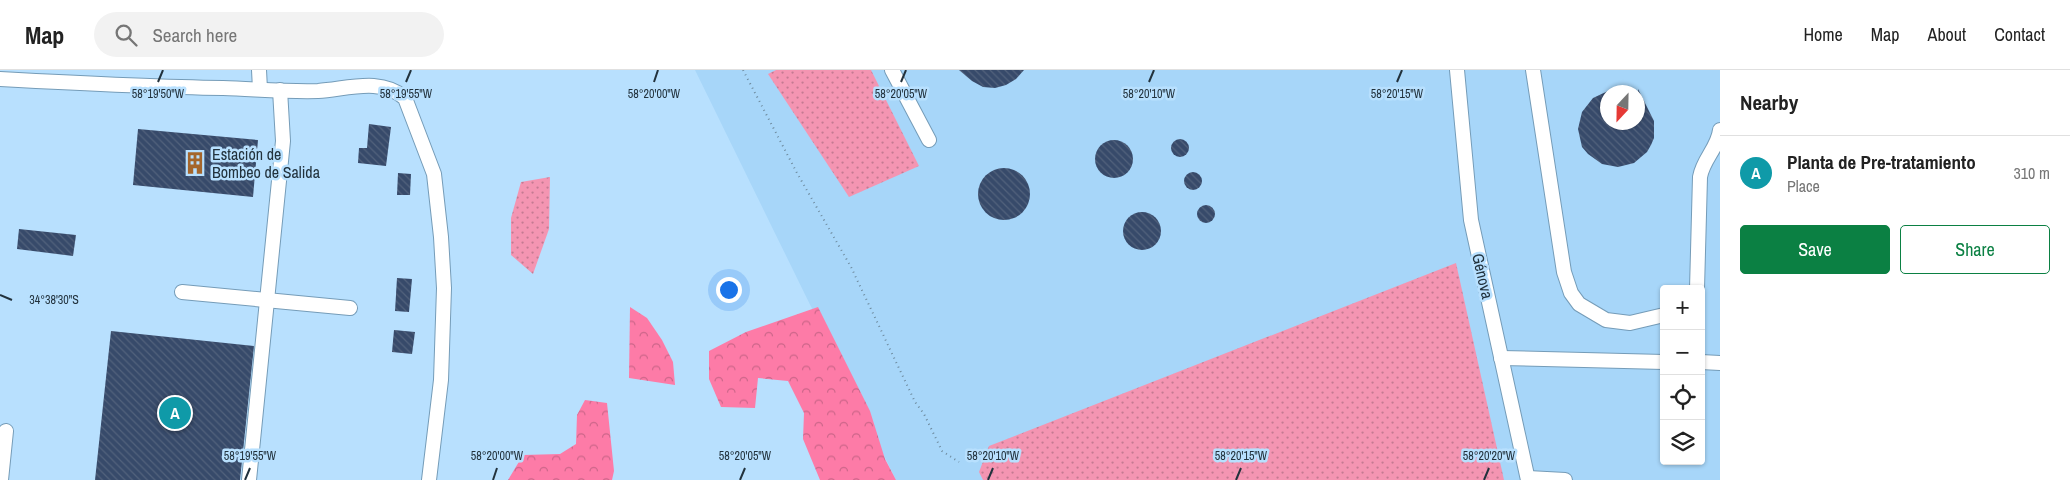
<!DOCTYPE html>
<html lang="en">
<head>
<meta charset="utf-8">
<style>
	:root { --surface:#fff; --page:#f2f2f2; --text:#222; --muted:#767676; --line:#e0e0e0; --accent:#0b8043 }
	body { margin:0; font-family:"Archivo Narrow",sans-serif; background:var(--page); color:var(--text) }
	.controls { position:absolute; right:15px; bottom:15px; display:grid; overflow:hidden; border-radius:5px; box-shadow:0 1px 4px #0004 }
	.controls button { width:45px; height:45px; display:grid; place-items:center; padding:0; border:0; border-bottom:1px solid var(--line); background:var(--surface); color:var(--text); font:25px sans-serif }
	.compass { position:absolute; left:1600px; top:15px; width:45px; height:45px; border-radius:50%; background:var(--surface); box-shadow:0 1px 4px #0004; rotate:202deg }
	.you { position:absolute; left:728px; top:219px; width:18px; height:18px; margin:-12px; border:4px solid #fff; border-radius:50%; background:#1a73e8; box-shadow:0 0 0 8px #1a73e833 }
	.badge { display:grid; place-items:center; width:32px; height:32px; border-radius:50%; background:var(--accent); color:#fff; font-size:16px; font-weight:700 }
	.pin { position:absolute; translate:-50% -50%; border:2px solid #fff; box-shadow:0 1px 5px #0006 }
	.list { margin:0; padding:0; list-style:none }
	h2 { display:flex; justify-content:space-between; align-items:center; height:65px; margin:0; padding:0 20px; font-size:21px }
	h2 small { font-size:16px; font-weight:400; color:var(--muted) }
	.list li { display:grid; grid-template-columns:32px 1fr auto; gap:15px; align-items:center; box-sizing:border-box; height:75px; padding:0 20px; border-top:1px solid var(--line) }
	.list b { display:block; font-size:19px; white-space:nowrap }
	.list p { margin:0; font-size:16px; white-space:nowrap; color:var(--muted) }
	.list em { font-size:16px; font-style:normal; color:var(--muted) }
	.actions { display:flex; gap:10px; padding:15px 20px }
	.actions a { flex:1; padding:11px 0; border:1px solid var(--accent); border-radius:5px; text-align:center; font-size:18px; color:var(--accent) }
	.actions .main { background:var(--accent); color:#fff }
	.icon { flex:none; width:28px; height:28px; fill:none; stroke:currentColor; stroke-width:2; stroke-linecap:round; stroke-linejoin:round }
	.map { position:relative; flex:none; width:1720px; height:410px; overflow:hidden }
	header { display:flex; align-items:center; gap:30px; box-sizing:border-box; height:70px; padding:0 25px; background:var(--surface); border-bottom:1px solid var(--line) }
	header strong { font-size:24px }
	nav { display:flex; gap:28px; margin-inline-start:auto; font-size:18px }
	.search { width:350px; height:45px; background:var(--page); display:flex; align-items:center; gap:12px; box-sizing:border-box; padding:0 18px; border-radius:28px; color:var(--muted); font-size:19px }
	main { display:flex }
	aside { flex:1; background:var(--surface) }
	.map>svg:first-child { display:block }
</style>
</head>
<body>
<header>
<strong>Map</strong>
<div class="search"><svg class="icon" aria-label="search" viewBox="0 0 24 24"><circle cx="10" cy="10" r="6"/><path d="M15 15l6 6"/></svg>Search here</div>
<nav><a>Home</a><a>Map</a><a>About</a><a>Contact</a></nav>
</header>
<main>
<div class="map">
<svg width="1720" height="410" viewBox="0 0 1720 410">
	<defs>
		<pattern id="grass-dots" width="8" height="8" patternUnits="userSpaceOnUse" patternTransform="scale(1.25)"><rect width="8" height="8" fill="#f495b2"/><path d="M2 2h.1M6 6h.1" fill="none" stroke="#c57a92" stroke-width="1.8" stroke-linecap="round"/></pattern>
		<pattern id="forest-crowns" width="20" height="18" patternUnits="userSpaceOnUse" patternTransform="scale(1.25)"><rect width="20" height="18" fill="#fd7ba7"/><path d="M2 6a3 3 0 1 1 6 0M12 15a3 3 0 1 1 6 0" fill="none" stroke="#cc6589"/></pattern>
		<pattern id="building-back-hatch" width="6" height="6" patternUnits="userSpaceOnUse" patternTransform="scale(1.25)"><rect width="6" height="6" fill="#374a6a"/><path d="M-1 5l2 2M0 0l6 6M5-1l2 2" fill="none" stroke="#52627c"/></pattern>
	</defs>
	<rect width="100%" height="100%" fill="#b8e0fe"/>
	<path fill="#a7d6f9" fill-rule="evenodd" d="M695,0H1720V410H896ZM1608,22H1638V52H1608ZM1664,219H1701V391H1664Z"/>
	<g fill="url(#grass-dots)">
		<path d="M776,0H871L919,96L849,127L768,4Z"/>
		<path d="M550,107L549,159L533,204L511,185V148L521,112Z"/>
		<path d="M1456,193L1504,410H983L979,402L989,376Z"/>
	</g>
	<g fill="url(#forest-crowns)">
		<path d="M630,237L647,248L662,270L673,292L675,315L629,308Z"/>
		<path d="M818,237L870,341L885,389L896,410H820L803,369L804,343L788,311L758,308L755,338L721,337L709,309V281L746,262Z"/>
		<path d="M585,330L607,333L614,401L612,410H508L523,385L560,384L576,374L577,345Z"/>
	</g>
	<g fill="url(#building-back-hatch)">
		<path d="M959,0H1024L1016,9L1006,15L995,18L983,17L972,11Z"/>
		<path d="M1638,19L1654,51V68L1651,75L1647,82L1634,93L1618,97L1602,94L1588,84L1582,77L1578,59L1582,42L1593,28L1608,21V52H1638Z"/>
		<path d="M369,54L391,57L386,96L358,93L359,78H367Z"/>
		<path d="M138,59L258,70L253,127L133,115Z"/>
		<circle cx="1180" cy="78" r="9"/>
		<circle cx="1114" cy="89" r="19"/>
		<circle cx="1004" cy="124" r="26"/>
		<circle cx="1193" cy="111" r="9"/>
		<path d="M398,103L411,104L410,125H397Z"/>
		<circle cx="1206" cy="144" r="9"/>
		<circle cx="1142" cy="161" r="19"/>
		<path d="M19,159L76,165L73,186L17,179Z"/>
		<path d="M397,208L412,209L409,242L395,241Z"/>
		<path d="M394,260L415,262L412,284L392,282Z"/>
		<path d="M111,261L254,276L240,410H95Z"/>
	</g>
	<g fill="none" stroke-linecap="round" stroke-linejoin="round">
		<defs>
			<g id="minor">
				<path d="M259,0L260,19"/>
				<path d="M892,0L929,70"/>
				<path d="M1457,0L1471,150L1528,410"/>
				<path d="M1533,0L1564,202L1571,223L1579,234L1606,250L1630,253L1664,245"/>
				<path d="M0,9C74,13 149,17 223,18C255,19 287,22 318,21C348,19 380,7 405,28L434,104L441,167L444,218L441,310L429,410"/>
				<path d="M1697,219L1700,107C1703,89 1718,78 1720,60"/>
				<path d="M182,222L350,238"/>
				<path d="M1501,288L1664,292"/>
				<path d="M1701,292L1720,293"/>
				<path d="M1528,408L1565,410"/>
				<path d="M1,410L6,361"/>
				<path d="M249,410L283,71L280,20"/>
			</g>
		</defs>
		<use href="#minor" stroke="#759cb8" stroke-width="16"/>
		<path stroke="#6e8b9f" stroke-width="2" stroke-dasharray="1 4" stroke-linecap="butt" d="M743,0L797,103L851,197L915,332L924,344L942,381L959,392"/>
		<use href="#minor" stroke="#fff" stroke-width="14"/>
	</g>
	<path fill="none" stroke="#22323d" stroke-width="2" d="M158,12L163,0M406,12L411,0M654,12L658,0M901,12L906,0M1149,12L1154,0M1397,12L1402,0M0,225L12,230M245,410L250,398M493,410L497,398M740,410L745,398M988,410L993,398M1236,410L1241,398M1484,410L1489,398"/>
	<defs>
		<symbol id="building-bare" viewBox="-9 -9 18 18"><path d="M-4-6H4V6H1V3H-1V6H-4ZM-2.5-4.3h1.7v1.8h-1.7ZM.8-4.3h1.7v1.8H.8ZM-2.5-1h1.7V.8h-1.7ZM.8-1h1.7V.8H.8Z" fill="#a4662c" stroke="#b8e0fe" stroke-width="2.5" paint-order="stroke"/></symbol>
	</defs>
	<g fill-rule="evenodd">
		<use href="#building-bare" x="179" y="77" width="32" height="32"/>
	</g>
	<g text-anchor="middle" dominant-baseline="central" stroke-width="5" stroke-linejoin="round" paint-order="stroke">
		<g font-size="16" fill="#22323d" stroke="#b8e0fe" text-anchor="start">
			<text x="212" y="84">Estación de<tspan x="212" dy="18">Bombeo de Salida</tspan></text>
		</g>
		<g font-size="16" fill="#22323d" stroke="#b8e0fe">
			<text transform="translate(1483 206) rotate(77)">Génova</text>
		</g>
	</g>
	<g font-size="12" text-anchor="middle" fill="#22323d" stroke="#b8e0fe" stroke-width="5" stroke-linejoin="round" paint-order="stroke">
		<text x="901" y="28">58°20'05"W</text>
		<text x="1397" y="28">58°20'15"W</text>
		<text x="158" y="28">58°19'50"W</text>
		<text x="406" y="28">58°19'55"W</text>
		<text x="654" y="28">58°20'00"W</text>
		<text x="1149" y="28">58°20'10"W</text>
		<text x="54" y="234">34°38'30"S</text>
		<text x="250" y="390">58°19'55"W</text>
		<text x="497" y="390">58°20'00"W</text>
		<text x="745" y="390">58°20'05"W</text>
		<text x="993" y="390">58°20'10"W</text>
		<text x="1241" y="390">58°20'15"W</text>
		<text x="1489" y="390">58°20'20"W</text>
	</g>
</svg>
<div class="controls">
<button>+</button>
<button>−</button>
<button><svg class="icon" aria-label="locate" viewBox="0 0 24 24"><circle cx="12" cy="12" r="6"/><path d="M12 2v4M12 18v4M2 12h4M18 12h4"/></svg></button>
<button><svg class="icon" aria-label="layers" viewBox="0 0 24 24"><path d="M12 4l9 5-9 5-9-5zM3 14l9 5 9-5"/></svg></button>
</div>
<svg class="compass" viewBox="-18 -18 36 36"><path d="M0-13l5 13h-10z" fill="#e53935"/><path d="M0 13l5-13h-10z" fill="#767676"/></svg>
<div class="you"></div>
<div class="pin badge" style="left:175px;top:343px;background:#0f9aa8">A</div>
</div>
<aside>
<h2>Nearby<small></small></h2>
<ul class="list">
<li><span class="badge" style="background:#0f9aa8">A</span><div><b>Planta de Pre-tratamiento</b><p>Place</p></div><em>310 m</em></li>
</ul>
<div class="actions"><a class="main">Save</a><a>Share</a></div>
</aside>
</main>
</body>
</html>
